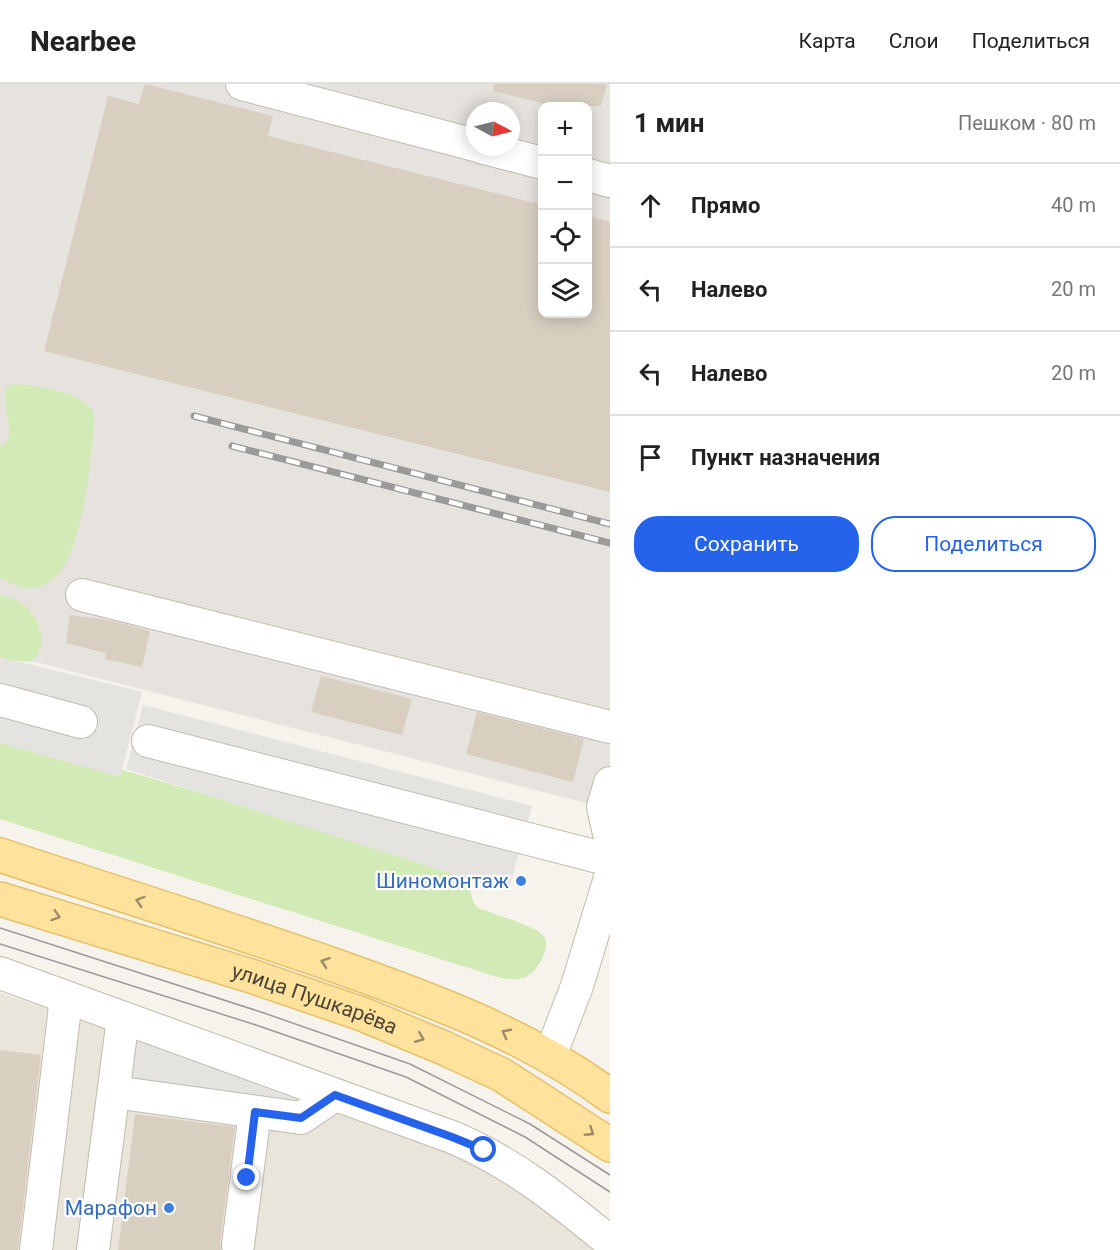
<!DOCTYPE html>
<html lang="ru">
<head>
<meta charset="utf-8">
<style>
	:root { --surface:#fff; --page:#f2f2f2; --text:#222; --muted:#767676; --line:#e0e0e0; --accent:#2563eb }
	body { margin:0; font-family:Roboto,sans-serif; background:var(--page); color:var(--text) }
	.controls { position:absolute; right:18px; top:18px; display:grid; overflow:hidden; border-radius:12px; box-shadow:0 3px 15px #0003 }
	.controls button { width:54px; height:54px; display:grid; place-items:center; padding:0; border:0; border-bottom:2px solid var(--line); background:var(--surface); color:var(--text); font:30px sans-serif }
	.compass { position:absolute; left:466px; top:18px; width:54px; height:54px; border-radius:50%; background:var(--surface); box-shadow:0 3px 15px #0003; rotate:97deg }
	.stop { position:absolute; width:18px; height:18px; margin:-14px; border:4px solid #2563eb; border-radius:50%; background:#fff }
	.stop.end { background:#2563eb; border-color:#fff; box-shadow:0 2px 6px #0008 }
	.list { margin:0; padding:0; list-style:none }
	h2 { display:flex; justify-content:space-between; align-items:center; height:78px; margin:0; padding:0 24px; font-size:26px }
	h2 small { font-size:20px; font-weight:400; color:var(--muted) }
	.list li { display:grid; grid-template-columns:39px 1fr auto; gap:18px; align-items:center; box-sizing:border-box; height:84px; padding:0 24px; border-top:2px solid var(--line) }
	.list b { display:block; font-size:22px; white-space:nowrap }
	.list em { font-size:20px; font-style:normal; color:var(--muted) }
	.actions { display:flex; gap:12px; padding:18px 24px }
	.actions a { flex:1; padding:14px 0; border:2px solid var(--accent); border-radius:24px; text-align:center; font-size:21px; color:var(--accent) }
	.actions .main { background:var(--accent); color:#fff }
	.icon { flex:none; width:33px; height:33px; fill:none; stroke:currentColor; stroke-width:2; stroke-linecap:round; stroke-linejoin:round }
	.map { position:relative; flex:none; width:610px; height:1166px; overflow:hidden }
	header { display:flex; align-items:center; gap:36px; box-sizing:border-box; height:84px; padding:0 30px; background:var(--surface); border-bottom:2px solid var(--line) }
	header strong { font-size:28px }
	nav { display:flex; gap:33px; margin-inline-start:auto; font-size:21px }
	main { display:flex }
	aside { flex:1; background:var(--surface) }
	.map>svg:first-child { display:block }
</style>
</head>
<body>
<header>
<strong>Nearbee</strong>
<nav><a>Карта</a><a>Слои</a><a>Поделиться</a></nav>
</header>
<main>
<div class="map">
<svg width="610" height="1166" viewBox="0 0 610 1166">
	<rect width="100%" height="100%" fill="#f6f3ec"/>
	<path fill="#eae5da" d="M0,909L480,1067L602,1166H0Z"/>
	<path fill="#e6e2dd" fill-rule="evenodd" d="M0,0H610V725L0,569ZM542,22H588V230H542ZM475,27H511V63H475Z"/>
	<g fill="#d2eab5">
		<path d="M13,300C33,301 89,308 94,331C93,370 83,454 61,487C55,495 46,502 35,504C23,505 10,499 0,494V361L6,359C16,342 0,322 7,303Z"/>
		<path d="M0,511C7,513 16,515 23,520C40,533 51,564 30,578L0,575Z"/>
		<path d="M0,652L79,673L451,783C457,787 463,790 467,796C473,805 469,816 478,824C491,829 535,842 543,851C553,863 536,890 524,894C517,896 508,895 500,894L0,735Z"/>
	</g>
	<g fill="#e5e3e0">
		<path d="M0,573L142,608L120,693L0,659Z"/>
		<path d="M143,621L532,722L508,808L126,685Z"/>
		<path d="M128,946L319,1013L296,1031L120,1005Z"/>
	</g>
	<g fill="#d8cfc1">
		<path d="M145,0L273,32L268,52L543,121V230H588V132L610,138V408L44,267L108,12L139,20Z"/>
		<path d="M494,0H607L601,22H554L493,7Z"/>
		<path d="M70,531L113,537L150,547L142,583L105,575L106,569L66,559Z"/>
		<path d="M321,592L412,615L402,651L311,628Z"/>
		<path d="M477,628L584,655L573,698L466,670Z"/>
		<path d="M0,966L41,971L18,1166H0Z"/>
		<path d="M135,1030L235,1043L220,1159L221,1166H118Z"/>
	</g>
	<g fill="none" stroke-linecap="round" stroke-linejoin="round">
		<defs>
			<g id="minor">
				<path d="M242,0L475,61"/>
				<path d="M481,63L542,79"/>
				<path d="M588,91L610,97"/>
				<path d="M82,511L610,643"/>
				<path d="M0,616L81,638"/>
				<path d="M148,657L610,776"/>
				<path d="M610,699L603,723L610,754"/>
				<path d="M0,889L452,1053C512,1078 560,1117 610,1158"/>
				<path d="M550,972L577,902L610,794"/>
				<path d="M114,1008L301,1034L335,1011"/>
				<path d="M238,1161L255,1028"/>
				<path d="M36,1166L64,932L65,913"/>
				<path d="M93,1166L123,934"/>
			</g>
			<g id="major">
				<path d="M0,771C109,807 219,841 328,879C427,914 525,949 610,1012"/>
				<path id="s1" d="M0,815L251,892L362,930L444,964L502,991L610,1061"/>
			</g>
		</defs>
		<use href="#minor" stroke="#c2bbae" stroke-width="34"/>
		<use href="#major" stroke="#e6c16a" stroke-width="36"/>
		<use href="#minor" stroke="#fff" stroke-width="32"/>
		<use href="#major" stroke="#ffe39c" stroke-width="33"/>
		<g stroke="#9a9a9a" stroke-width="1.5">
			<path d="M0,844L261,928L410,980L530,1040L610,1091"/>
			<path d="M0,860L256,941L406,993L525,1053L610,1108"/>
		</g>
		<defs>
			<g id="rail">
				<path d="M194,332L610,440"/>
				<path d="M232,362L610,459"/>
			</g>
		</defs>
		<use href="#rail" stroke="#9a9a9a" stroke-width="7"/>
		<use href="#rail" stroke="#fff" stroke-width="4.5" stroke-dasharray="14" stroke-linecap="butt"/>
	</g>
	<defs><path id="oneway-chevron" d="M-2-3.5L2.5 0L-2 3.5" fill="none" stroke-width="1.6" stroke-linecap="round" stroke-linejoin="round" transform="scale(1.5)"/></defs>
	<g stroke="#9c8c66">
		<use href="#oneway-chevron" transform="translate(140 817) rotate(-162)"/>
		<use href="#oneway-chevron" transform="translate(56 832) rotate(17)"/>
		<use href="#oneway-chevron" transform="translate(325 878) rotate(-161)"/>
		<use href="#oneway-chevron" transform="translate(506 949) rotate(-152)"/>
		<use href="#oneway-chevron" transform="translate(420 954) rotate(22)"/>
		<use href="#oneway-chevron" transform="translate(590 1048) rotate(33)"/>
	</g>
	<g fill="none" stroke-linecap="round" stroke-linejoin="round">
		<path stroke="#2563eb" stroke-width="8" d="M247,1094L255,1028L301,1034L335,1011L452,1053L484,1066"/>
	</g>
	<g fill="#3f7fe0" stroke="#fff" stroke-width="2">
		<circle cx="521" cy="797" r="6"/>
		<circle cx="169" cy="1124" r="6"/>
	</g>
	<g text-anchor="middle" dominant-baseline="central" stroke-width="4.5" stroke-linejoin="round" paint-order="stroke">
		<g font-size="21" fill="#366cbe" stroke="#fff" text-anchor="end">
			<text x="509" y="797">Шиномонтаж</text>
			<text x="157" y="1124">Марафон</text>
		</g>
		<g font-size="21" fill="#4b4439" stroke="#fff">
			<text stroke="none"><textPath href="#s1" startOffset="330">улица Пушкарёва</textPath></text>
		</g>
	</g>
</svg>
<div class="controls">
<button>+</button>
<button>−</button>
<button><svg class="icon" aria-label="locate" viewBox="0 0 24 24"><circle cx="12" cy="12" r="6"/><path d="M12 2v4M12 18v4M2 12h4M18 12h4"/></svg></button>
<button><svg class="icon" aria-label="layers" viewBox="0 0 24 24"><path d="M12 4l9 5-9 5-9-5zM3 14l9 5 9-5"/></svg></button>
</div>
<svg class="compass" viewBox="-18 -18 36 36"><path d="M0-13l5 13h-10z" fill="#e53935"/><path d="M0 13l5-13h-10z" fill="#767676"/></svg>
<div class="stop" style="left:484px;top:1066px"></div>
<div class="stop end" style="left:247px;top:1094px"></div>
</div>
<aside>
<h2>1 мин<small>Пешком · 80 m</small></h2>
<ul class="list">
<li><svg class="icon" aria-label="ahead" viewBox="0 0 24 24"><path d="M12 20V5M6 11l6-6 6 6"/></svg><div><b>Прямо</b></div><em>40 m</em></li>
<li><svg class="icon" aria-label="left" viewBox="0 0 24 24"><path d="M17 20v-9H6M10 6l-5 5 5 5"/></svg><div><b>Налево</b></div><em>20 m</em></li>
<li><svg class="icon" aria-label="left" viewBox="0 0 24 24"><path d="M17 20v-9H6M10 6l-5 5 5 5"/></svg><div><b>Налево</b></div><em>20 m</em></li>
<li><svg class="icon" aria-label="arrive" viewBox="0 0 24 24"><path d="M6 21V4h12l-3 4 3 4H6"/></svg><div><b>Пункт назначения</b></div></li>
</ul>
<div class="actions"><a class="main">Сохранить</a><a>Поделиться</a></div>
</aside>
</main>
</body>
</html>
